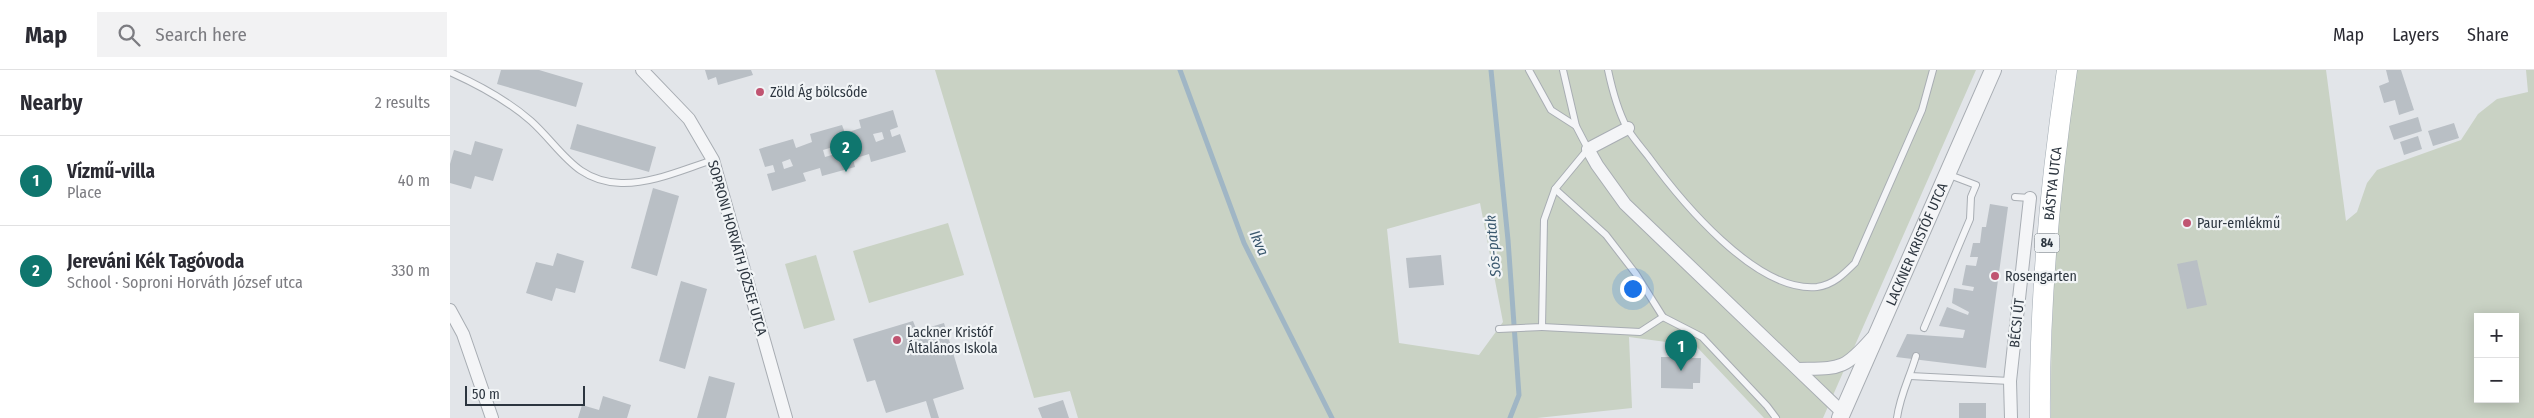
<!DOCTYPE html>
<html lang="en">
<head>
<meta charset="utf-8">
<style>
	:root { --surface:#fff; --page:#f2f2f3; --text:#2b2b33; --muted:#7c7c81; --line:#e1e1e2; --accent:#0f766e }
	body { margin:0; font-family:"Fira Sans Condensed",sans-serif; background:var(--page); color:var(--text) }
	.controls { position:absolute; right:15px; bottom:15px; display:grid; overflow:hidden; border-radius:0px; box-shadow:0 2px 12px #0003 }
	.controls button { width:45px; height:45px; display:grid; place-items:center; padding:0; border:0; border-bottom:1px solid var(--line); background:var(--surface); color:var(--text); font:25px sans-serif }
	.scale { position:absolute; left:15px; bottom:12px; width:120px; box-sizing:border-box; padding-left:5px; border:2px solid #2c353f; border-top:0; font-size:14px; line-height:18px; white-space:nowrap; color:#2c353f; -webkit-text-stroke:4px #f1f4f6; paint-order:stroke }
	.you { position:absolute; left:1182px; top:218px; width:18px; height:18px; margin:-12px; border:4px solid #fff; border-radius:50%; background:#1a73e8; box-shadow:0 0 0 8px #1a73e833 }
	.badge { display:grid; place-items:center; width:32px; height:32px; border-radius:50%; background:var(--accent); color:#fff; font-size:16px; font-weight:700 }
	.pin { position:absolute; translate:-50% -41px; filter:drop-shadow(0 1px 2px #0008) }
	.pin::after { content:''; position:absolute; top:26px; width:18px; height:15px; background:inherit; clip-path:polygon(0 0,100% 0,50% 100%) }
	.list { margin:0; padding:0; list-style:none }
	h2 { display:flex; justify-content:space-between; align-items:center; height:65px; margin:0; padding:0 20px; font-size:21px }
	h2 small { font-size:16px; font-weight:400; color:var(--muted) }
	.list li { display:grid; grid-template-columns:32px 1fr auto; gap:15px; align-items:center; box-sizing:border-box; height:90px; padding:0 20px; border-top:1px solid var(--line) }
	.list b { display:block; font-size:19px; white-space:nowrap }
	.list p { margin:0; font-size:16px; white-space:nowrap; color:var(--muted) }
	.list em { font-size:16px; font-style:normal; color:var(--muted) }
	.icon { flex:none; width:28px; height:28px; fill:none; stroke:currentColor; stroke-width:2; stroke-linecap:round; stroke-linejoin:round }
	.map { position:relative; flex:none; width:2084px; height:348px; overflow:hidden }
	header { display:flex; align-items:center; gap:30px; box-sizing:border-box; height:70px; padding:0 25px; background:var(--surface); border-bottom:1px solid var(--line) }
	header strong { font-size:24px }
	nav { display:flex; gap:28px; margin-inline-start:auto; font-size:18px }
	.search { width:350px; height:45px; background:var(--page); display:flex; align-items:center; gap:12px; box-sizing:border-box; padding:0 18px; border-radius:0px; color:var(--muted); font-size:19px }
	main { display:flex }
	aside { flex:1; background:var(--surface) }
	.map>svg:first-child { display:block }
</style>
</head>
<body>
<header>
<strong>Map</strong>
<div class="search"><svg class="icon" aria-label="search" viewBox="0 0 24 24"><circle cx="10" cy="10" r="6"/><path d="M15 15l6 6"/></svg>Search here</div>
<nav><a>Map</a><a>Layers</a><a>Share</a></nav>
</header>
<main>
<aside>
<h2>Nearby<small>2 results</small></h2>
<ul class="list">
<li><span class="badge">1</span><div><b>Vízmű-villa</b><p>Place</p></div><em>40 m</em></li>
<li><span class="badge">2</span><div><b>Jereváni Kék Tagóvoda</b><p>School · Soproni Horváth József utca</p></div><em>330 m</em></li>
</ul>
</aside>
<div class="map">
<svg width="2084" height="348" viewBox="0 0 2084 348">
	<rect width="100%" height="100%" fill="#e2e5e9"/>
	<g fill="#c9d2c4" fill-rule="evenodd">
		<path d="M485,0H1526L1373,348H1314L1246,276L1179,267L1182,338L1087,348H628L620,321L584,328ZM1030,133L1053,252L1029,285L949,273L937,159Z"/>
		<path d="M1627,0H1876L1896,151L1907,142L1917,113L1927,100L2011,70L2028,44L2047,29L2078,22L2076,0H2084V348H1601C1600,232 1608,114 1627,0ZM2028,247H2065V329H2028Z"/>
		<path d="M498,153L514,205L419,233L403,181Z"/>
		<path d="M366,185L385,250L354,259L335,194Z"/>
	</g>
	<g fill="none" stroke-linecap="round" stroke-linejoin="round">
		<g stroke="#a0b6c5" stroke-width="5">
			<path d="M730,0L794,173L882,348"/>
			<path d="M1041,0L1058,170L1069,325L1060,348"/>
		</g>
	</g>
	<g fill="#b9bfc5" fill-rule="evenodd">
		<path d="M51,0H89L133,13L126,37L47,14Z"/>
		<path d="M255,0H301L303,5L268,15L266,7L258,10Z"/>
		<path d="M1936,0H1951L1964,40L1949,45L1945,30L1934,33L1929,16L1939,12Z"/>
		<path d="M443,40L448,57L440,60L442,67L450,64L456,82L421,92L419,84L403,89L405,97L372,106L370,98L353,103L356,111L322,121L317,104L325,102L323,95L315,97L309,79L343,69L346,78L362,72L360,64L392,55L395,63L411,58L409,50ZM432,62L434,69L426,72L423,64ZM390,75L392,82L375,87L373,80ZM340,89L343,96L334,99L332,92Z"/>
		<path d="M1968,47L1972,61L1944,70L1939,56Z"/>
		<path d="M2004,53L2009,68L1983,76L1978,61Z"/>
		<path d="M127,54L206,77L199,102L120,79Z"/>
		<path d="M1968,66L1972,79L1954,85L1950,72Z"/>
		<path d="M25,71L53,79L43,111L25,106L21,119L0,113V94L4,80L21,85Z"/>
		<path d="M203,118L229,126L207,206L181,198Z"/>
		<path d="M1540,134L1558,137L1536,298L1446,287L1457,264L1513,268L1515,260L1489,256L1497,237L1518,245L1519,242L1502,233L1504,218L1523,221L1524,217L1512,215L1516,195L1526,196L1528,187H1520L1523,173H1530L1532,157H1536Z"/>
		<path d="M107,183L134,191L125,223L106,218L102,231L76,223L86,192L103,196Z"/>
		<path d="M991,185L994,215L959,218L956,188Z"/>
		<path d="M1747,190L1757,235L1737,239L1727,194Z"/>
		<path d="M231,211L257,219L235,299L209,291Z"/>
		<path d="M463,251L467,261L494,253L514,319L483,329L489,348H481L476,331L436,343L425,310L417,312L403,269Z"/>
		<path d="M1221,281H1238L1237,288H1251L1250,313H1243V319L1211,318V287H1220Z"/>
		<path d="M259,306L285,313L276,348H247Z"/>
		<path d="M153,326L181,335L177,348H128L132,335L149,340Z"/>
		<path d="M613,330L619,348H592L588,338Z"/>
		<rect x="1509" y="333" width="27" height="15"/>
	</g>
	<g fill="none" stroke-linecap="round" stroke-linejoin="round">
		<defs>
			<g id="service">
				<path d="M1079,0L1101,40L1126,56"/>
				<path d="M1113,0L1126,56L1138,79L1105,119L1156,165L1186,204L1213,247L1252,267L1317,336L1326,348"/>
				<path d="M1158,0C1162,19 1168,41 1177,58C1183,68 1191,77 1198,86C1230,130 1306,223 1367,217C1383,215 1394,204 1405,193L1472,40L1483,0"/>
				<path d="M0,2C29,15 57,30 81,51C111,78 125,112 171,113C202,114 234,99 263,90"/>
				<path d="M1565,127L1580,128"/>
				<path d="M1092,257L1190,262L1213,247"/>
				<path d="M1474,258L1520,149L1521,127L1526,115L1497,104"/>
				<path d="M1049,259L1092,257L1094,150L1105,119"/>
				<path d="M1460,306L1560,311"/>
				<path d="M1447,348C1450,325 1460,307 1466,286"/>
			</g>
			<g id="minor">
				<path d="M192,0L239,49L263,90L336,348"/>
				<path d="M1178,58L1138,79L1147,95L1175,134L1392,342"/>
				<path d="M0,240L13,264L42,348"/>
				<path d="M1348,299C1390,298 1393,301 1422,268"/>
				<path d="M1561,348L1560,311L1580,128"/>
			</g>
			<g id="tertiary">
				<path id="s1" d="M1390,348L1543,0"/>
			</g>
			<g id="primary">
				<path id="s2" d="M1590,348C1589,231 1600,115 1617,0"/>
			</g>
		</defs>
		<use href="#service" stroke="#a8adb3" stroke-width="8"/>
		<use href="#minor" stroke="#a8adb3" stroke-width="14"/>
		<use href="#tertiary" stroke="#a8adb3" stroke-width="18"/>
		<use href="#primary" stroke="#a2abb3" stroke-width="21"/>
		<use href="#service" stroke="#f4f5f7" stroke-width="6"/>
		<use href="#minor" stroke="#f4f5f7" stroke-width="12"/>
		<use href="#tertiary" stroke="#f4f5f7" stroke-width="16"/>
		<use href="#primary" stroke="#fff" stroke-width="20"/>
	</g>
	<g fill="#c05471" stroke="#f1f4f6" stroke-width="2">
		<circle cx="310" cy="22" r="5"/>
		<circle cx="1737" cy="153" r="5"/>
		<circle cx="1545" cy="206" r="5"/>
		<circle cx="447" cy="270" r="5"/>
	</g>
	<g text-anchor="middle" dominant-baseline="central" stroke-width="4.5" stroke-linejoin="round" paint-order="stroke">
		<rect fill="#f1f4f6" stroke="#676e76" stroke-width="1" x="1584.5" y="163.5" width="25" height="19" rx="4"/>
		<g font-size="12" font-weight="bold" fill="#2c353f">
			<text x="1597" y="173">84</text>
		</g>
		<g font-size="14" fill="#2c353f" stroke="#f1f4f6" text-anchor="start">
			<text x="320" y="22">Zöld Ág bölcsőde</text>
			<text x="1747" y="153">Paur-emlékmű</text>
			<text x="1555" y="206">Rosengarten</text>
			<text x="457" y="262">Lackner Kristóf<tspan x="457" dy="16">Általános Iskola</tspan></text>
		</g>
		<g font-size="14" fill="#2c353f" stroke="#f1f4f6">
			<text stroke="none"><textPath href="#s2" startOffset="235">BÁSTYA UTCA</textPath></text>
			<text stroke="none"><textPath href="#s1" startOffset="190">LACKNER KRISTÓF UTCA</textPath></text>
			<text transform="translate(287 178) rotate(74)">SOPRONI HORVÁTH JÓZSEF UTCA</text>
			<text transform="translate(1567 253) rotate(-84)">BÉCSI ÚT</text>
		</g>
		<g font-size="15" font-style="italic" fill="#3a586e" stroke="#f1f4f6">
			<text transform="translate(809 173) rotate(66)">Ikva</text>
			<text transform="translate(1043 176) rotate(-95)">Sós-patak</text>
		</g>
	</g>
</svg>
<div class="controls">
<button>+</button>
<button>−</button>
</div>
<div class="scale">50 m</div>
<div class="you"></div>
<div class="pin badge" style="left:1231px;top:301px">1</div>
<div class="pin badge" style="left:396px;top:102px">2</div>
</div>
</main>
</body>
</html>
